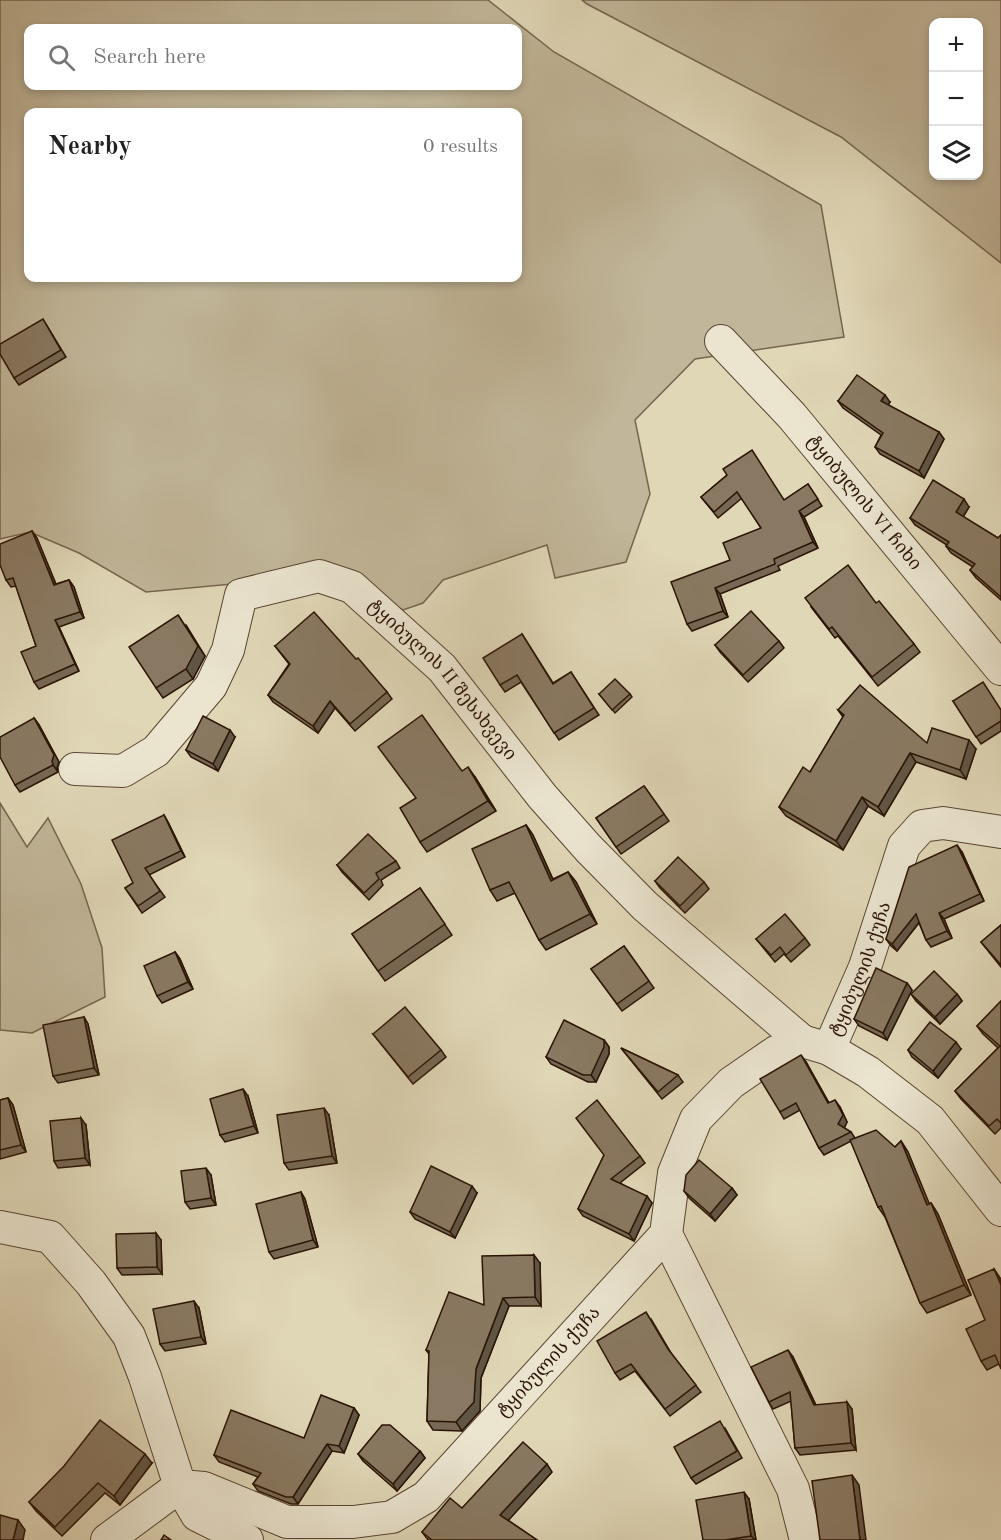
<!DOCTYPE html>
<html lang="en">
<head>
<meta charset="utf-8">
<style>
	:root { --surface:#fff; --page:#f6f6f6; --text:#222; --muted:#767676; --line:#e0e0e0 }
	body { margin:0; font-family:"Old Standard TT","Noto Serif Georgian",serif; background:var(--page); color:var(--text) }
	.controls { position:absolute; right:18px; top:18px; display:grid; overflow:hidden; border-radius:12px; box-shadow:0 3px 9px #0003 }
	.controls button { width:54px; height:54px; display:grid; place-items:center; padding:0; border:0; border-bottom:2px solid var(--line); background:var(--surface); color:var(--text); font:30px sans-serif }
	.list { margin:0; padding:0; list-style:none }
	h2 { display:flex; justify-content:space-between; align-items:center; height:78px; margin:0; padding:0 24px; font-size:26px }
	h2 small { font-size:20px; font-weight:400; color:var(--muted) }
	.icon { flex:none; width:33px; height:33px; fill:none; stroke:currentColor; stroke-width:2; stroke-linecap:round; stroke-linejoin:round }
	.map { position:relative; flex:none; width:1001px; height:1540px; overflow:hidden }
	.search { position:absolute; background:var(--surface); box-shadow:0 3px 9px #0003; left:24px; top:24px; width:498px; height:66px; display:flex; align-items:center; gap:15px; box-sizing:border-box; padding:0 21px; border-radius:12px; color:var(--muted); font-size:22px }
	.panel { position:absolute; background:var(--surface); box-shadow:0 3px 9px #0003; left:24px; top:108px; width:498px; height:174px; border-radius:12px }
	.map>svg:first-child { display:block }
</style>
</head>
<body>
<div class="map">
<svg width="1001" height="1540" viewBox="0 0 1001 1540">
	<rect width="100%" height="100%" fill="#e0d7b7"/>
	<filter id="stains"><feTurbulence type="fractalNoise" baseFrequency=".00333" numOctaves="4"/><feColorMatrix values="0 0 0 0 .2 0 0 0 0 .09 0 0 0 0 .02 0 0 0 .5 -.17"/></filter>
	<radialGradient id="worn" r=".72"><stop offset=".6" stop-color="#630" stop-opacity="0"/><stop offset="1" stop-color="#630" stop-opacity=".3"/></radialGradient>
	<g fill="#c1b699" stroke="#76654f" stroke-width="1.5" fill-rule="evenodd">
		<path d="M0,0H488L554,52L821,205L844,337L695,359L635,420L650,494L626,562L555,578L547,545L443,580L423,603L403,610L323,567L254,582L146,592L79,553L30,532L0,539ZM28,28H518V86H28ZM28,112H518V278H28Z"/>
		<path d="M582,0H1001V263L841,137L587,4ZM978,22V176H934V22Z"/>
		<path d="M0,803L27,847L48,818L81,884L102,948L105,997L32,1033L0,1030Z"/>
	</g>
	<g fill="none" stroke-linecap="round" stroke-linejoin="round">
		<defs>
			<g id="minor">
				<path id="s1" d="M721,341L792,416L1001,669"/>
				<path id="s2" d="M75,769L123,771L156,751L211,686L228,650L241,595L319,576L352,587L442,668L542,796L588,848L645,906L802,1041"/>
				<path id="s3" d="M829,1049L865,967L904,846L922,826L943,823L1001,832"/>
				<path d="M0,1227L50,1237L91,1283L129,1336L145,1377L180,1486L197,1515L247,1540"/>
				<path d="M666,1234L793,1489L806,1540"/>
				<path id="s4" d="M180,1486L204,1488L287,1522H353L392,1517L426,1497L666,1234L674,1173L696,1119L731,1083L776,1052L802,1041L829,1049L868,1072L930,1120L1001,1210"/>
				<path d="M107,1540L180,1486"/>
			</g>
		</defs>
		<use href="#minor" stroke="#584532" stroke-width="34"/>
		<use href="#minor" stroke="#ebe5d0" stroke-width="32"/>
	</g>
	<g fill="#766854" stroke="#2b1405" stroke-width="1.5">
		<path d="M47,326L66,357L19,385L14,378Z"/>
		<path d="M838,401L890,402L888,405L939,432L944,439L924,478L880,454L875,447L881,435L843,408Z"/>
		<path d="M727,475L784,500L808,484L822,506L804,517L818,548L778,566L780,570L720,594L728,617L692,631L687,624L730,560L761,528L742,498L718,518L701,497Z"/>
		<path d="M969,507L963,517L998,538L1001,535V600L976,578L970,570L973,567L951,553L946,546L947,545L915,525L910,518Z"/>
		<path d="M32,531L37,538L56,584L69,580L74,587L84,618L59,627L79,671L39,689L34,682L36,646L16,586L11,587L6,580Z"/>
		<path d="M876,603L914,644L920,652L878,686L838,636L835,638L811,607Z"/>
		<path d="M186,625L205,656L193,679L163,698L156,688Z"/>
		<path d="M522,634L553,683L571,672L599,715L559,740L521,682L505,692L500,685Z"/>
		<path d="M779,641L784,648L748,682L720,652L715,645Z"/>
		<path d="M275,646L356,659L387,692L392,699L355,731L335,708L318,733L273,702L268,695L289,664Z"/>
		<path d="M599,694H630L632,697L615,713Z"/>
		<path d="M953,701L1001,710V731L981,744Z"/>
		<path d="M838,710L927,743L976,749L966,779L916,762L884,816L868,806L843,850L786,816L779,807L810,772L843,717Z"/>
		<path d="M34,718L39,725L59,762L57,768L58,772L20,792L15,785Z"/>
		<path d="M235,737L218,771L191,757L186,750Z"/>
		<path d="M475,777L496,811L427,852L420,842Z"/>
		<path d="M644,786L669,821L621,854L596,818Z"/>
		<path d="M164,815L168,822L185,857L149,875L165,897L142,913L125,888L133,883Z"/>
		<path d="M526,825L533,835L553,879L568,872L576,882L597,924L546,950L539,940L515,893L497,901L490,890Z"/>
		<path d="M962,852L984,901L944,919L952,938L931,947L926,940L919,923L897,951L891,946L886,939Z"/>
		<path d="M396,861L400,868L381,880L383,885L369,900L342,872L337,865Z"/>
		<path d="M655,881L704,882L709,889L685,913L660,888Z"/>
		<path d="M420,888L452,935L385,981L352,934Z"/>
		<path d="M1001,925V967L981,942Z"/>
		<path d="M805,938L810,945L791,962L784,954L775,962L756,939Z"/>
		<path d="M624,946L654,988L622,1011L591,969Z"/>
		<path d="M175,952L180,959L193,989L162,1003L157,996Z"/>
		<path d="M907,983L912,990L887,1040L859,1026L854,1019Z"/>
		<path d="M911,994H957L962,1001L940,1024L916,1001Z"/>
		<path d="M1001,1001V1128L995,1134L961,1099L955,1091L998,1048L983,1034L977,1026Z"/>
		<path d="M84,1017L88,1024L99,1075L58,1083L53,1076Z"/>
		<path d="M373,1034L441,1050L446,1057L413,1084Z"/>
		<path d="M604,1040L609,1047V1054L596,1082H588L551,1064L546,1057Z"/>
		<path d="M621,1048L678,1075L683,1082L662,1099Z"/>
		<path d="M961,1049L938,1078L912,1057L908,1050Z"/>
		<path d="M806,1062L829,1103L840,1107L847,1122L844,1128L851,1132L855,1138L895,1147L901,1141L908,1152L929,1204L931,1203L938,1214L971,1295L927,1313L920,1303L885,1217L878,1207L851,1141L824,1155L819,1148L800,1110L784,1119L780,1112Z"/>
		<path d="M248,1096L258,1133L225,1142L220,1135Z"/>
		<path d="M8,1098L13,1105L26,1152L0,1159V1100Z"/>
		<path d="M329,1115L337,1163L289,1170L284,1163Z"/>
		<path d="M86,1125L90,1165L58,1168L54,1161Z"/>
		<path d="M604,1155L640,1156L645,1163L620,1183L652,1203L634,1241L583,1216L578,1209Z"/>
		<path d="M211,1175L216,1205L190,1209L185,1202Z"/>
		<path d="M732,1188L737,1195L715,1221L689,1198L684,1191Z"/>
		<path d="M301,1192L305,1199L318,1247L274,1259L269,1252Z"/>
		<path d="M477,1193L455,1238L415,1219L410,1212Z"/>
		<path d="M161,1240L162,1274L122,1275L117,1268Z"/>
		<path d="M540,1263L541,1306H509L481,1378L480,1411L462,1431L433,1430L427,1421L429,1354L426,1350Z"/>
		<path d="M994,1269L1000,1278L999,1364L987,1370L981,1361L985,1320Z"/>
		<path d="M199,1308L206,1344L165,1351L160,1344Z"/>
		<path d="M651,1319L671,1353L701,1392L670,1416L635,1371L620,1380L615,1373Z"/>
		<path d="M793,1357L816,1405L852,1409L856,1450L800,1455L795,1448L791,1401L773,1409L769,1402Z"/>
		<path d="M354,1408L359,1415L344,1453L332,1451L298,1504H291L258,1491L253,1484L258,1477L219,1462L214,1455L304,1438Z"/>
		<path d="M725,1428L742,1458L696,1484L691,1478Z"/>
		<path d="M420,1451L425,1458L397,1491L363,1461L358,1454Z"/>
		<path d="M152,1463L120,1505L105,1493L62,1536L36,1511L29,1502Z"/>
		<path d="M552,1472L508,1520L537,1540H428L422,1532L462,1508Z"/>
		<path d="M749,1499L756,1540H703Z"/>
	</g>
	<g fill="#605545" stroke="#2b1405" stroke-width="1.5">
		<path d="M885,395L890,402L886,408L881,401Z"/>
		<path d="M939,432L944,439L924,478L919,471Z"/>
		<path d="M964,499L969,507L961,520L956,512Z"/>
		<path d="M799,511L804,517L818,548L813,542Z"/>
		<path d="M32,531L37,538L59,592L54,585Z"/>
		<path d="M69,580L74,587L84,618L80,612Z"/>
		<path d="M715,588L720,594L728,617L723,611Z"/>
		<path d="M178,615L205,656L193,679L186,669Z"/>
		<path d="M55,620L59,627L79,671L75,664Z"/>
		<path d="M330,701L335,708L318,733L313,726Z"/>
		<path d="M34,718L39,725L59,762L57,768L58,772L53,765Z"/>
		<path d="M230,730L235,737L218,771L213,764Z"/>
		<path d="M969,740L976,749L966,779L960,770Z"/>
		<path d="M910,753L916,762L884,816L878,807Z"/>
		<path d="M468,767L475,777L496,811L488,801Z"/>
		<path d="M862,797L868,806L843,850L836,841Z"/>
		<path d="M164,815L168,822L185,857L181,851Z"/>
		<path d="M526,825L533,835L558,891L551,881Z"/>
		<path d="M957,845L962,852L984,901L980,894Z"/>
		<path d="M568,872L576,882L597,924L590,914Z"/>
		<path d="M939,913L944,919L952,938L947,931Z"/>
		<path d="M916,914L920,921L897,951L892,944Z"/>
		<path d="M175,952L180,959L193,989L188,982Z"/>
		<path d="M907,983L912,990L887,1040L883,1033Z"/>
		<path d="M957,994L962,1001L940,1024L935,1017Z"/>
		<path d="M84,1017L88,1024L99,1075L94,1068Z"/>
		<path d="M604,1040L609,1047V1054L596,1082L591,1075Z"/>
		<path d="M956,1042L961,1049L938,1078L933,1071Z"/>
		<path d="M801,1055L806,1062L833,1110L828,1103Z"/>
		<path d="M243,1089L248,1096L258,1133L254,1126Z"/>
		<path d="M8,1098L13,1105L26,1152L21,1145Z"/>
		<path d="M835,1100L840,1107L847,1122L843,1131L838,1124Z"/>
		<path d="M324,1108L329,1115L337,1163L332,1156Z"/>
		<path d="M81,1118L86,1125L90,1165L85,1158Z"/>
		<path d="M901,1141L908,1152L934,1215L927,1205Z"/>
		<path d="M206,1168L211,1175L216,1205L211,1198Z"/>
		<path d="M472,1186L477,1193L455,1238L450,1232Z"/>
		<path d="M732,1188L737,1195L715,1221L710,1214Z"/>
		<path d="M301,1192L305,1199L318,1247L313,1240Z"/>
		<path d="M647,1196L652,1203L634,1241L629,1234Z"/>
		<path d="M931,1203L938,1214L971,1295L964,1285Z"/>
		<path d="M156,1233L161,1240L162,1274L157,1267Z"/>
		<path d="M534,1255L540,1263L541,1306L535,1297Z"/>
		<path d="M994,1269L1000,1278L1001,1285Z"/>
		<path d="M503,1298L509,1306L481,1378L480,1411L462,1431L456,1422Z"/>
		<path d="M194,1301L199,1308L206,1344L201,1337Z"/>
		<path d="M788,1350L793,1357L819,1412L814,1405Z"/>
		<path d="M847,1402L852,1409L856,1450L851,1443Z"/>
		<path d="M354,1408L359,1415L344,1453L339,1446Z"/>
		<path d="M327,1444L332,1451L298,1504L293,1497Z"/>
		<path d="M420,1451L425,1458L397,1491L393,1484Z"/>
		<path d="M145,1454L152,1463L120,1505L114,1496Z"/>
		<path d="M547,1464L552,1472L506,1523L500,1515Z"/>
		<path d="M852,1475L859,1485L866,1540H860Z"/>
		<path d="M744,1492L749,1499L756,1540H755L751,1536Z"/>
		<path d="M18,1520L25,1530L23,1540H13Z"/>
	</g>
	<g fill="#897962" stroke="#2b1405" stroke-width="1.5">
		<path d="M43,319L61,350L14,378L0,354V344Z"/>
		<path d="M857,375L885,395L881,401L939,432L919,471L875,447L883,433L838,401Z"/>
		<path d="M752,450L784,500L808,484L818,499L799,511L813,542L774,559L775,564L715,588L723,611L687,624L671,582L730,560L723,543L761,528L737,492L714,512L701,497L727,475L723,469Z"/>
		<path d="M933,480L964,499L956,512L998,538L1001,535V597L970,570L975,564L946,546L949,542L910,518Z"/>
		<path d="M32,531L54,585L69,580L80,612L55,620L75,664L34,682L21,652L36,646L13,578L6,580L0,565V544Z"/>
		<path d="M848,565L876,603L879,601L914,644L872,677L832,627L829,629L805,598Z"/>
		<path d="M751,611L779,641L743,675L715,645Z"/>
		<path d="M314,612L356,659L358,658L387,692L350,724L330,701L313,726L268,695L290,664L275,646Z"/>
		<path d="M178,615L198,646L186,669L156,688L129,647Z"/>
		<path d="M522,634L553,684L571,672L594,708L554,733L517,675L500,685L483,658Z"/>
		<path d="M615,679L630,694L612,710L599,694Z"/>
		<path d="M983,682L1001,710V721L976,737L953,701Z"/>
		<path d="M860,685L927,743L932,728L969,740L960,770L910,753L878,807L862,797L836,841L779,807L803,767L810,772L844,715L838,710Z"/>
		<path d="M422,715L462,771L468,767L488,801L420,842L400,808L416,798L378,747Z"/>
		<path d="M203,716L230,730L213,764L186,750Z"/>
		<path d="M34,718L54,755L52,761L53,765L15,785L0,757V737Z"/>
		<path d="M644,786L664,814L616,847L596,818Z"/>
		<path d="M164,815L181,851L145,868L160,891L138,906L125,888L133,883L112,840Z"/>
		<path d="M526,825L551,881L568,872L590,914L539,940L509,882L490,890L472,849Z"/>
		<path d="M368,834L396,861L376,873L379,879L364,893L337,865Z"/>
		<path d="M957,845L980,894L939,913L947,931L926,940L916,914L892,944L886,939L909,867Z"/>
		<path d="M678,857L704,882L680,906L655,881Z"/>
		<path d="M420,888L445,924L378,971L352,934Z"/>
		<path d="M785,914L805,938L786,955L780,947L771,955L756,939Z"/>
		<path d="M1001,925V965L981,942Z"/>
		<path d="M624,946L649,981L617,1004L591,969Z"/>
		<path d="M175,952L188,982L157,996L144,966Z"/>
		<path d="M876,968L907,983L883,1033L854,1019Z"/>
		<path d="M934,971L957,994L935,1017L911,994Z"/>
		<path d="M1001,1001V1123L997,1119L989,1126L955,1091L1000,1046L977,1026Z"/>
		<path d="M405,1007L441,1050L408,1077L373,1034Z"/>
		<path d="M84,1017L94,1068L53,1076L43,1025Z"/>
		<path d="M564,1020L604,1040V1047L591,1075H583L546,1057Z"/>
		<path d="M930,1022L956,1042L933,1071L908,1050Z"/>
		<path d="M621,1048L678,1075L658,1092Z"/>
		<path d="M801,1055L828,1103L835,1100L843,1115L838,1124L851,1132L819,1148L796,1103L780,1112L760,1079Z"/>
		<path d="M243,1089L254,1126L220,1135L210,1099Z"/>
		<path d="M8,1098L21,1145L0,1150V1100Z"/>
		<path d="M597,1100L640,1156L611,1179L647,1196L629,1234L578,1209L604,1155L576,1118Z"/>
		<path d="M324,1108L332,1156L284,1163L277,1115Z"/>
		<path d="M81,1118L85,1158L54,1161L50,1121Z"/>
		<path d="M876,1130L895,1147L901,1141L927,1205L931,1203L964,1285L920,1303L881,1206L878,1207L850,1140Z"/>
		<path d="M699,1160L732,1188L710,1214L684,1191L686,1175Z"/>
		<path d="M431,1166L472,1186L450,1232L410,1212Z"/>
		<path d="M206,1168L211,1198L185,1202L181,1171Z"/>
		<path d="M301,1192L313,1240L269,1252L256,1204Z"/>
		<path d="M156,1233L157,1267L117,1268L116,1234Z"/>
		<path d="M534,1255L535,1297L503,1298L476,1369L474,1402L456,1422L427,1421L429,1351L426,1350L449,1292L484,1305L482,1256Z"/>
		<path d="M994,1269L1001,1285V1369L995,1355L981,1361L966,1329L985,1320L968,1280Z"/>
		<path d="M194,1301L201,1337L160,1344L153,1309Z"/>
		<path d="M646,1312L668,1349L696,1385L665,1409L631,1364L615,1373L597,1341Z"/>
		<path d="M788,1350L814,1405L847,1402L851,1443L795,1448L790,1392L769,1402L751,1367Z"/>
		<path d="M321,1395L354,1408L339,1446L327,1444L293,1497H286L253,1484L261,1473L214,1455L231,1410L304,1438Z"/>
		<path d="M100,1420L145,1454L114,1496L98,1483L55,1527L29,1502L64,1466Z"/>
		<path d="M720,1421L737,1451L691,1478L674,1447Z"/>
		<path d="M382,1425H390L420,1451L393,1484L358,1454Z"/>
		<path d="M523,1442L547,1464L500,1515L537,1540H432L422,1532L450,1498L462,1508Z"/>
		<path d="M852,1475L860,1540H820L812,1481Z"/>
		<path d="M744,1492L751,1536L725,1540H703L696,1500Z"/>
		<path d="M0,1515L18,1520L13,1540H0Z"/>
		<path d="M164,1535L171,1540H161Z"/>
	</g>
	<g text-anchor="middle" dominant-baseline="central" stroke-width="5" stroke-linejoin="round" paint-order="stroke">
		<g font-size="18" fill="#2b1405" stroke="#ebe5d0">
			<text stroke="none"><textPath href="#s1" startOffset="216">ტყიბულის VI ჩიხი</textPath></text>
			<text stroke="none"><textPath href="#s2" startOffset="513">ტყიბულის II შესახვევი</textPath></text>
			<text stroke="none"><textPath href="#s3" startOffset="86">ტყიბულის ქუჩა</textPath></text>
			<text stroke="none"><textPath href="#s4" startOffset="441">ტყიბულის ქუჩა</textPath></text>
		</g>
	</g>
	<rect width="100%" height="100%" filter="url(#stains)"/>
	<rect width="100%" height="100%" fill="url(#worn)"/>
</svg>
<div class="controls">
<button>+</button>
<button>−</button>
<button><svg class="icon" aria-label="layers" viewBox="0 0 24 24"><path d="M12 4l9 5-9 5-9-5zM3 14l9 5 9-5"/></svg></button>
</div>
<div class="search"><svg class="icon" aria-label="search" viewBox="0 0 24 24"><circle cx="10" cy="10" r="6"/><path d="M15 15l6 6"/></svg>Search here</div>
<section class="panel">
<h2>Nearby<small>0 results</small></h2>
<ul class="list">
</ul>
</section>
</div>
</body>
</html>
